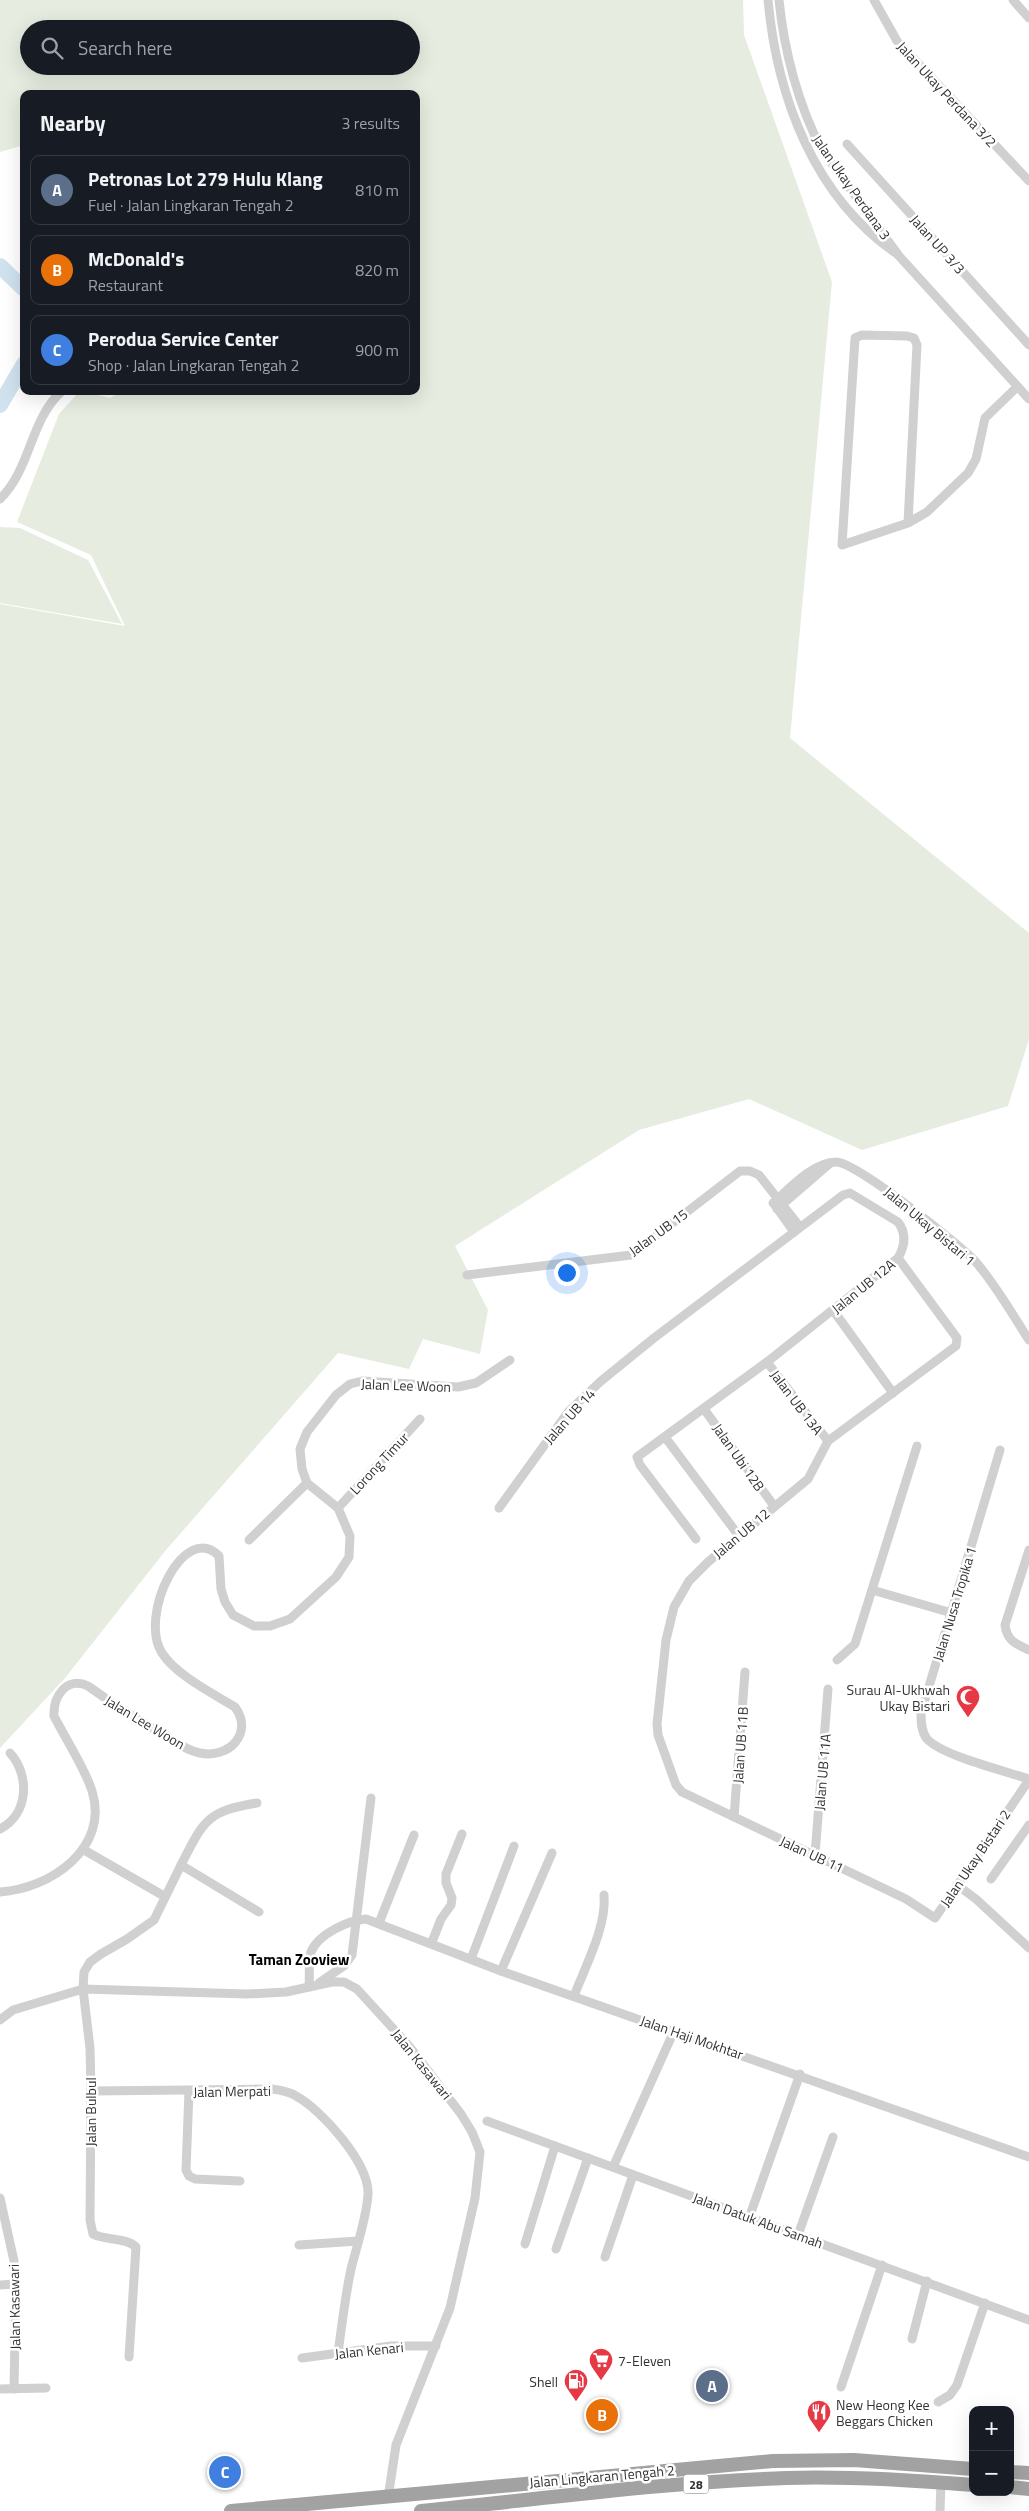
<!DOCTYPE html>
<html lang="en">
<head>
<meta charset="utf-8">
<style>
	:root { --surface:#171b24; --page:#242831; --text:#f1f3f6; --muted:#9ea1a6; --line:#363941; --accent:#e63946 }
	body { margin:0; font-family:"Titillium Web",sans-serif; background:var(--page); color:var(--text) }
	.controls { position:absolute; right:15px; bottom:15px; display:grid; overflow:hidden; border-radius:10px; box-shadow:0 5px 20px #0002 }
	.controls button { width:45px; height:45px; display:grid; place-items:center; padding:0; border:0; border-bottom:1px solid var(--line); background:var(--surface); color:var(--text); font:25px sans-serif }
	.you { position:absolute; left:566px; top:1272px; width:18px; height:18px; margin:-12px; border:4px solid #fff; border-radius:50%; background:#1a73e8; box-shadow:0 0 0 8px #1a73e833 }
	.badge { display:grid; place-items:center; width:32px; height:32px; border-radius:50%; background:var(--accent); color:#fff; font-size:16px; font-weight:700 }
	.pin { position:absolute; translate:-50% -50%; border:2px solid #fff; box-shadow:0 1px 5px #0006 }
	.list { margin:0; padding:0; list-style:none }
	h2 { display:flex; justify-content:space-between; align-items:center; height:65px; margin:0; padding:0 20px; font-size:21px }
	h2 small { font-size:16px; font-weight:400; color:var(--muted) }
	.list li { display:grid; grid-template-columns:32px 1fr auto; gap:15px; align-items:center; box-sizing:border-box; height:70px; margin:0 10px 10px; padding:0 10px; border:1px solid var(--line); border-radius:10px }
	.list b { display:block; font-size:19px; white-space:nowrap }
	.list p { margin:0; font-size:16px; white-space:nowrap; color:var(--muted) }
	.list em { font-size:16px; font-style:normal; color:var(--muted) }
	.icon { flex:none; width:28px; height:28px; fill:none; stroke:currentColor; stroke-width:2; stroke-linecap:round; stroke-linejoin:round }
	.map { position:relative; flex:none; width:1029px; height:2511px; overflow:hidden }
	.search { position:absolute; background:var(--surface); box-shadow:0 5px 20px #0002; left:20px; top:20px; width:400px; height:55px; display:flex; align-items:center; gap:12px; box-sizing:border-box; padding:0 18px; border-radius:28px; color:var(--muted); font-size:19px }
	.panel { position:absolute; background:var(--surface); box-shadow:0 5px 20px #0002; left:20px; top:90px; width:400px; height:305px; border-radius:10px }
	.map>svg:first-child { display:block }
</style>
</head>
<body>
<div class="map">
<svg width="1029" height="2511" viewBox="0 0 1029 2511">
	<rect width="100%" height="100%" fill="#fff"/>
	<g fill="#e6ecdf" fill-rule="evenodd">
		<path d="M0,0H743L744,35L832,282L790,738L1029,933V1039L1008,1106L862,1150L749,1099L639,1130L455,1246L488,1310L480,1354L423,1339L409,1369L338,1353L166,1550L65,1678L0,1748V604L125,626L91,555L17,522L59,414L80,391L110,398L122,391H416V94H24V145L0,152ZM29,29H411V66H29Z"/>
		<path d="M0,527L20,528L88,560L122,624L0,603Z"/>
	</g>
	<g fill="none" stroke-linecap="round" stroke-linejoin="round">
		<g stroke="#cfe2ee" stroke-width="16">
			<path d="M0,266L24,289"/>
			<path d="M0,405L24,364"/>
		</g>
		<g stroke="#d0d0d0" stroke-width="9">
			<path d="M768,0C777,97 814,197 897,254"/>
			<path d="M779,0C784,50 798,105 822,150L899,256L1029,399"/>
			<path d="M874,0L897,41L1029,181"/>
			<path d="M1013,0L1029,18"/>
			<path d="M847,144L1029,345"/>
			<path d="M0,499C31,469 30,419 62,391"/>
			<path d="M908,523L917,345L914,338L907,336L862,335L855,338L842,545L908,523L927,512L968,473L976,459L985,418L1017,387"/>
			<path d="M773,1203C789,1189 813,1162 836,1162C855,1161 959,1244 975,1261C996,1285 1012,1314 1029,1340"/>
			<path d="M774,1204L794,1232"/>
			<path d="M777,1209L829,1164"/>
			<path d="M898,1258L957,1338L956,1346L828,1441L808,1479L708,1562L689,1581L674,1607L666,1640L657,1724L658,1735L676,1785L682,1792L906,1899L935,1918L1029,1780"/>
			<path d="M467,1275L631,1255L740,1171H750L759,1175L800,1227"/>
			<path d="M833,1310L893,1393"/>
			<path d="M767,1362L828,1441"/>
			<path d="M704,1409L774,1506"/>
			<path d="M665,1437L739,1536"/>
			<path d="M1000,1450L921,1713C921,1721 921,1732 927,1739C943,1756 1005,1771 1029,1779"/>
			<path d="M338,1508L420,1419"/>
			<path d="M499,1508L569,1411L601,1381L654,1338L843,1195L850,1193L898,1222C907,1234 905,1246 898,1258L767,1362L637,1457L640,1465L696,1539"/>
			<path d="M249,1540L307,1483"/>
			<path d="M1029,1550L1005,1625C1007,1641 1016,1644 1029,1650"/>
			<path d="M872,1590L952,1613"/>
			<path d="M837,1660L855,1644L917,1446"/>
			<path d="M734,1817L745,1672"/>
			<path d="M0,1829C29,1814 30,1775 10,1753"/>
			<path d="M84,1850L164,1896"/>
			<path d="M815,1855L828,1689"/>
			<path d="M181,1865C203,1822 206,1811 257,1803"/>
			<path d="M991,1879L1029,1825"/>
			<path d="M957,1885L976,1899L1029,1948"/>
			<path d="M0,1892C50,1889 110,1848 92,1791C85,1768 65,1738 54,1716C53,1696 67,1676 88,1686C113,1704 139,1721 166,1736C177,1743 188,1751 200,1753C229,1759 254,1733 235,1707C212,1693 176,1675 162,1653C138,1616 184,1520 219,1556L221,1589L225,1602L233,1615L254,1626H270L290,1619L336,1577L349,1557L350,1536L338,1508L307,1483L302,1469L300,1449L307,1432L336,1395L350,1384L362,1381L458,1387L476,1383L510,1360"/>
			<path d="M379,1923L414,1835"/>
			<path d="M432,1942L441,1919L451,1905L452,1898L446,1883V1874L462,1834"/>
			<path d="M471,1959L514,1846"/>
			<path d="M501,1971L552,1853"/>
			<path d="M319,1983L345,1965L352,1955L371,1798"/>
			<path d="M309,1987C310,1976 308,1961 311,1952C318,1934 349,1920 366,1919L501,1971L1029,2157"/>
			<path d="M574,1996C585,1967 607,1926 604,1895"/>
			<path d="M0,2020L13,2010L83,1989L247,1994L286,1992L332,1982H344L357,1989L409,2046L461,2114L472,2132L480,2152L475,2198L450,2308L396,2445L388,2498"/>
			<path d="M91,2091L271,2089C279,2090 288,2091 296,2096C322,2110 370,2164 368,2195C366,2220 357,2245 351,2269C345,2297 342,2325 338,2353"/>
			<path d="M189,2091L186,2170L189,2176L195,2179L240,2181"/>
			<path d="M487,2121L1029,2320"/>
			<path d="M613,2167L674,2031"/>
			<path d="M0,2198L14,2261L16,2284L14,2389"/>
			<path d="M749,2218L800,2074"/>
			<path d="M798,2235L833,2137"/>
			<path d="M525,2244L555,2146"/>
			<path d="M299,2245L358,2241"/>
			<path d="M556,2249L588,2158"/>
			<path d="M605,2257L633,2175"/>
			<path d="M0,2285L16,2284"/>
			<path d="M912,2339L927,2281"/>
			<path d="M129,2357L136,2247C126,2237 106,2241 93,2234L90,2220L91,2091L90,2048L83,1989L84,1972L90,1962L101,1954L127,1939L154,1920L181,1865L259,1912"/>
			<path d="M302,2358L391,2346H436"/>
			<path d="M841,2387L882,2265"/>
			<path d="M0,2389L46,2388"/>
			<path d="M938,2402L950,2395L957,2385L985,2303"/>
			<path d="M940,2511L941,2482"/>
		</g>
		<g stroke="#a2a2a2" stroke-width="14">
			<path d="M1010,2472L1029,2473"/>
			<path d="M1010,2487L1029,2489"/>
			<path d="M231,2511L773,2461L854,2460L973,2469"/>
			<path d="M421,2511C543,2499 665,2482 787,2478C849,2476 911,2480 973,2485"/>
		</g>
	</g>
	<defs>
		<symbol id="mosque-pin" viewBox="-11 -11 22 30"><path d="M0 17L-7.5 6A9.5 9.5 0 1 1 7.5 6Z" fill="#e63946" stroke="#fff"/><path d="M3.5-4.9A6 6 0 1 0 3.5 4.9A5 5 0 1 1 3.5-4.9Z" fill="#fff"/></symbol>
		<symbol id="supermarket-pin" viewBox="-11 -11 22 30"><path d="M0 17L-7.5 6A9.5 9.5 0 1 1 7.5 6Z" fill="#e63946" stroke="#fff"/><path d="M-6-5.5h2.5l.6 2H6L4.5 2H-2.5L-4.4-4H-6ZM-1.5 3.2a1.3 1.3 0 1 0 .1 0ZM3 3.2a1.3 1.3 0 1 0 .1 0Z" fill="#fff"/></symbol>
		<symbol id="fuel-pin" viewBox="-11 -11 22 30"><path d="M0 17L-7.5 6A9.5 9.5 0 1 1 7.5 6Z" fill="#e63946" stroke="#fff"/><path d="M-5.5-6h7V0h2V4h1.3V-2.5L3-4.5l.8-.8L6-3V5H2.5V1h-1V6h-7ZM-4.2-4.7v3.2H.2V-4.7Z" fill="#fff"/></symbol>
		<symbol id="restaurant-pin" viewBox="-11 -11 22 30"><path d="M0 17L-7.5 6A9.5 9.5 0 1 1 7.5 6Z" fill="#e63946" stroke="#fff"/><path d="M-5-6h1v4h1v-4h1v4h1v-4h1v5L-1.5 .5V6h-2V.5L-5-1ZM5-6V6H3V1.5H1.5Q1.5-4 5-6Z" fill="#fff"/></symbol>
	</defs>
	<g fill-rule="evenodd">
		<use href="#mosque-pin" x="954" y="1683" width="28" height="38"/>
		<use href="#supermarket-pin" x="587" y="2346" width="28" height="38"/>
		<use href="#fuel-pin" x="562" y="2367" width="28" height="38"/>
		<use href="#restaurant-pin" x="805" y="2398" width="28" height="38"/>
	</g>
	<g text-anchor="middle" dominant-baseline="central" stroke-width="5" stroke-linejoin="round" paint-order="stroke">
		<rect fill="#fff" stroke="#707070" stroke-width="1" x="683.5" y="2474.5" width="25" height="19" rx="4"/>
		<g font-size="12" font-weight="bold" fill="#333">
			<text x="696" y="2484">28</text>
		</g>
		<g font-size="14" fill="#333" stroke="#fff">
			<text transform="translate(947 94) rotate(47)">Jalan Ukay Perdana 3/2</text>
			<text transform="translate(852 187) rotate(55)">Jalan Ukay Perdana 3</text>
			<text transform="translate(938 244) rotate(48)">Jalan UP 3/3</text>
			<text transform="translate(930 1226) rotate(40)">Jalan Ukay Bistari 1</text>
			<text transform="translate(658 1232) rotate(-36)">Jalan UB 15</text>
			<text transform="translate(863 1286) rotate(-39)">Jalan UB 12A</text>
			<text transform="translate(406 1385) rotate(2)">Jalan Lee Woon</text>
			<text transform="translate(797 1402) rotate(53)">Jalan UB 13A</text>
			<text transform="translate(569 1416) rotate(-48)">Jalan UB 14</text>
			<text transform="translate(739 1457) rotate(55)">Jalan Ubi 12B</text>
			<text transform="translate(379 1463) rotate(-47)">Lorong Timur</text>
			<text transform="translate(741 1533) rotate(-40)">Jalan UB 12</text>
			<text transform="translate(954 1604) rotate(-73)">Jalan Nusa Tropika 1</text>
			<text transform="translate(145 1722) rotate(31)">Jalan Lee Woon</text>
			<text transform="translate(740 1745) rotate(-86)">Jalan UB 11B</text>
			<text transform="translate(822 1772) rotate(-85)">Jalan UB 11A</text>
			<text transform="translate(812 1854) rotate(25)">Jalan UB 11</text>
			<text transform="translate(975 1858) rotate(-56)">Jalan Ukay Bistari 2</text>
			<text transform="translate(692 2037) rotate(19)">Jalan Haji Mokhtar</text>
			<text transform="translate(422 2064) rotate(51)">Jalan Kasawari</text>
			<text transform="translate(232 2091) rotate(-1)">Jalan Merpati</text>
			<text transform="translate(90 2112) rotate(-90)">Jalan Bulbul</text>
			<text transform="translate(758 2220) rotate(20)">Jalan Datuk Abu Samah</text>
			<text transform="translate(14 2307) rotate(-91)">Jalan Kasawari</text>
			<text transform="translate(369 2350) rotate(-6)">Jalan Kenari</text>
			<text transform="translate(602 2476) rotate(-5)">Jalan Lingkaran Tengah 2</text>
		</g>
		<g font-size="14" fill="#333" stroke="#fff" text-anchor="end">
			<text x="950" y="1689">Surau Al-Ukhwah<tspan x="950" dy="16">Ukay Bistari</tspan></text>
			<text x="618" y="2360" text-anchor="start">7-Eleven</text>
			<text x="558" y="2381">Shell</text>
			<text x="836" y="2404" text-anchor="start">New Heong Kee<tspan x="836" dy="16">Beggars Chicken</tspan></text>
		</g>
		<g font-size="15" font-weight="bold" fill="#000" stroke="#fff">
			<text x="299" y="1959">Taman Zooview</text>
		</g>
	</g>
</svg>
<div class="controls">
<button>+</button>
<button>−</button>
</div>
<div class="you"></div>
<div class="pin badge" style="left:712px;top:2386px;background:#5c6f8a">A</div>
<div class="pin badge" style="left:602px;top:2415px;background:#e8710a">B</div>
<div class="pin badge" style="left:225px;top:2472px;background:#3f7fe0">C</div>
<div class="search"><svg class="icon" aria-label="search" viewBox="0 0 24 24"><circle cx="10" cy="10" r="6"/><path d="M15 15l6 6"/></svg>Search here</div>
<section class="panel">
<h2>Nearby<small>3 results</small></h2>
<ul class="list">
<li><span class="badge" style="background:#5c6f8a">A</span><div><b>Petronas Lot 279 Hulu Klang</b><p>Fuel · Jalan Lingkaran Tengah 2</p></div><em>810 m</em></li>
<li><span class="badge" style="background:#e8710a">B</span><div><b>McDonald's</b><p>Restaurant</p></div><em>820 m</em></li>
<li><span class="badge" style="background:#3f7fe0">C</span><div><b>Perodua Service Center</b><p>Shop · Jalan Lingkaran Tengah 2</p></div><em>900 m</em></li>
</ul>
</section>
</div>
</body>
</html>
